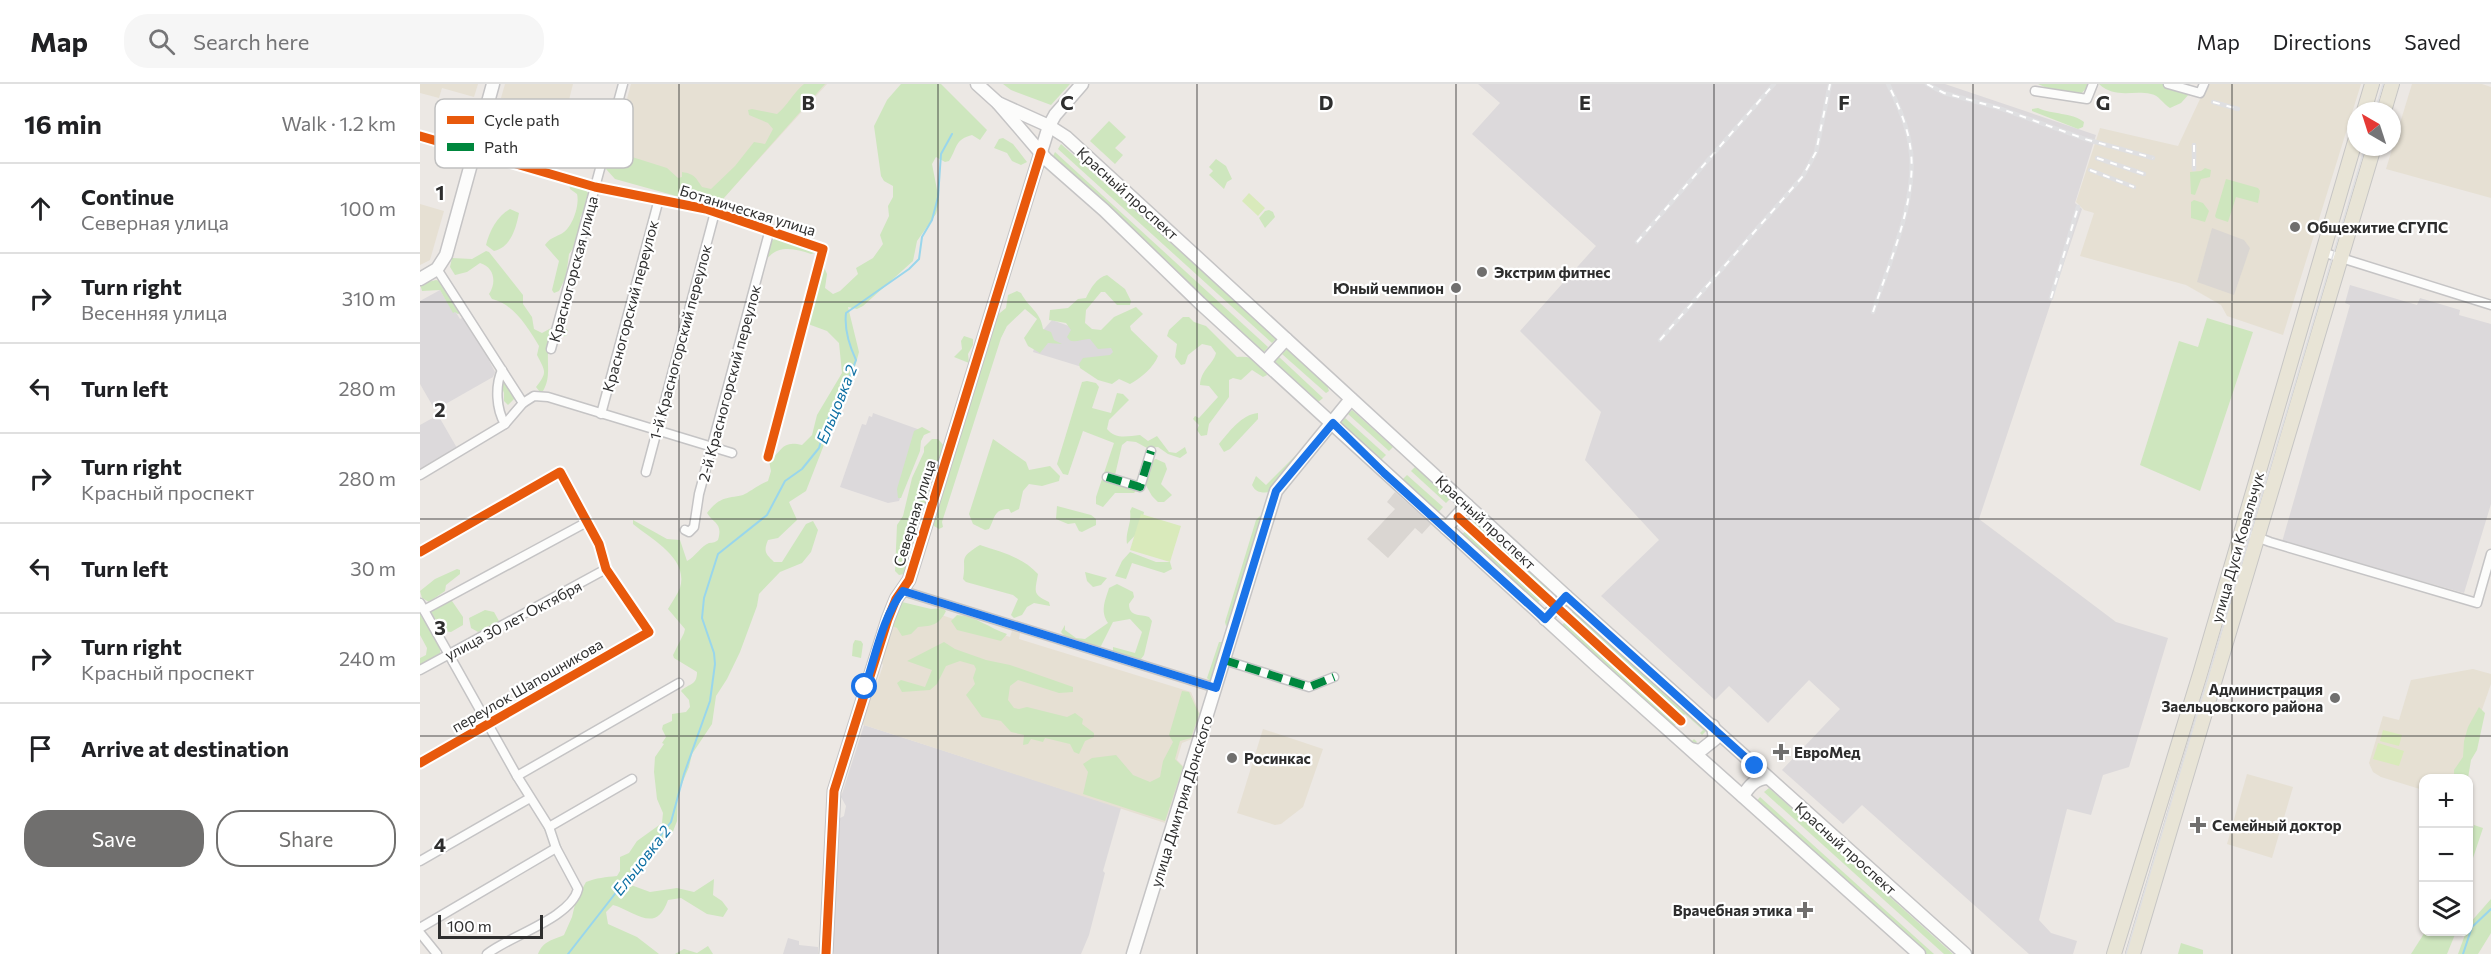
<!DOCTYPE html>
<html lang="en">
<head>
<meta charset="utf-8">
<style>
	:root { --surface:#fff; --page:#f6f6f6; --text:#202124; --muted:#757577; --line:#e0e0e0; --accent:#706f6e }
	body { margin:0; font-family:Commissioner,sans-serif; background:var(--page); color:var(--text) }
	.controls { position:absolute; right:18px; bottom:18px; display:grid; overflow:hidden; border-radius:12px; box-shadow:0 2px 4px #0004 }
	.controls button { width:54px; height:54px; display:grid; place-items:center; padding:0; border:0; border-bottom:2px solid var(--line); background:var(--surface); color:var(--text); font:30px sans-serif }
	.compass { position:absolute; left:1927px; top:18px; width:54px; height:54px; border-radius:50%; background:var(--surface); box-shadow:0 2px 4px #0004; rotate:321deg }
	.scale { position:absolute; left:18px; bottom:15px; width:105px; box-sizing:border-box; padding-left:6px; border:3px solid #2e2e2e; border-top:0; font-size:16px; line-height:21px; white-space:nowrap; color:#2e2e2e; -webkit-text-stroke:4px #fff; paint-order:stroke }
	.stop { position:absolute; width:18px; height:18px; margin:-14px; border:4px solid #1a73e8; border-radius:50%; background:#fff }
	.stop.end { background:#1a73e8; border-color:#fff; box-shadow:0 2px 6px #0008 }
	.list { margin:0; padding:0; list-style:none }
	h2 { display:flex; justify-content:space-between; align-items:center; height:78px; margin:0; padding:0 24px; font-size:26px }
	h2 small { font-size:20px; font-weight:400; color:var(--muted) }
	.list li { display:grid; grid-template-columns:39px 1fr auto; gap:18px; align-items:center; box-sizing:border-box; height:90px; padding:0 24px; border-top:2px solid var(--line) }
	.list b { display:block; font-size:22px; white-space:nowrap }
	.list p { margin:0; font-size:20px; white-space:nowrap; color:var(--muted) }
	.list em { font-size:20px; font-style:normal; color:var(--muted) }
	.actions { display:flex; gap:12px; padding:18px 24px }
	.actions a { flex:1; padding:14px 0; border:2px solid var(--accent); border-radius:24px; text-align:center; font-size:21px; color:var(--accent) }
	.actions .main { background:var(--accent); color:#fff }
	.icon { flex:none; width:33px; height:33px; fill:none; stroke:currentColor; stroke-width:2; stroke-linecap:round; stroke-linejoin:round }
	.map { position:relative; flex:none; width:2071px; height:870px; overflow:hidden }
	header { display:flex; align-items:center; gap:36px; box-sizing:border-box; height:84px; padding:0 30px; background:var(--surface); border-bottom:2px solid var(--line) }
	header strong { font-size:28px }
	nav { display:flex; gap:33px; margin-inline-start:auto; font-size:21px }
	.search { width:420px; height:54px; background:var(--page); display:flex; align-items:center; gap:15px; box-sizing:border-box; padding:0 21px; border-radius:24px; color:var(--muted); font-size:22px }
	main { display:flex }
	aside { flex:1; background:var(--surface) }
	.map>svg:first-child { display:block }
</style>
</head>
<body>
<header>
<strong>Map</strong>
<div class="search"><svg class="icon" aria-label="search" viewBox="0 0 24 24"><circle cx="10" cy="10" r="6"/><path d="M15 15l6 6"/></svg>Search here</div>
<nav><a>Map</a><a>Directions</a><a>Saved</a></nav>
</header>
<main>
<aside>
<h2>16 min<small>Walk · 1.2 km</small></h2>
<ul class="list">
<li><svg class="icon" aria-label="ahead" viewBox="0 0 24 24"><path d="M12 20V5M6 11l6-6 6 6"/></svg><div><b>Continue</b><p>Северная улица</p></div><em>100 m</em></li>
<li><svg class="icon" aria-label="right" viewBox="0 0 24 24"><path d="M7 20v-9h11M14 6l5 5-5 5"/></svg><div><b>Turn right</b><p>Весенняя улица</p></div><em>310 m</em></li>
<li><svg class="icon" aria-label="left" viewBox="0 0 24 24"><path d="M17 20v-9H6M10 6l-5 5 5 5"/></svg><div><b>Turn left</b></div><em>280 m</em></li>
<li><svg class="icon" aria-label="right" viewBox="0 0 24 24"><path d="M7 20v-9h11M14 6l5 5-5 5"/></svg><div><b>Turn right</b><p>Красный проспект</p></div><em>280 m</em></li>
<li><svg class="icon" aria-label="left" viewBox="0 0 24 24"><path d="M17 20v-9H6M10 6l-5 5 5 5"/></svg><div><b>Turn left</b></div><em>30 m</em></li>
<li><svg class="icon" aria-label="right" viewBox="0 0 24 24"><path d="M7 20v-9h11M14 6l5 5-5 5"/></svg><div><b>Turn right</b><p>Красный проспект</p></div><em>240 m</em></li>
<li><svg class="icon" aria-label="arrive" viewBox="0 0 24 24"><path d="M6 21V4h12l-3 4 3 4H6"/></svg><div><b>Arrive at destination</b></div></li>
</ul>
<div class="actions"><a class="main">Save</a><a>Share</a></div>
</aside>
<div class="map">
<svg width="2071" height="870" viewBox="0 0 2071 870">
	<rect width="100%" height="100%" fill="#ece8e4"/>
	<g fill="#dcd9db">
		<path d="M1058,0H1525L1676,51L1655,119L1662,125L1559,435L1696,538L1748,554L1709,683L1683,691L1671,731L1647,725L1619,836L1631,849L1657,857L1653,870H1609L1442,721L1423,740L1362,686L1420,625L1389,596L1348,639L1309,602L1295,616L1181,512L1239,456L1165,376L1181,328L1100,247L1176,162L1052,50L1080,19Z"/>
		<path d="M1930,201L1997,221L2000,214L2040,226L2039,231L2071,240V420L2044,509L1862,458L1930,221L1925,219Z"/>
		<path d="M20,206L33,228L35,227L40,235L46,232L75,288L73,293L15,326L0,300V217Z"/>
		<path d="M632,236L702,261L704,274L662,283L613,268L618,252Z"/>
		<path d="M453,329L503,347L479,417L468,419L420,403L442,340L446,341L449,332L452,333Z"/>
		<path d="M18,331L37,364L0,385V341Z"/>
		<path d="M444,641L701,724L683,787L685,789L669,851L661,870H414L411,861L418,735L424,732L426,722L421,713Z"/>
		<path d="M368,854L379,857V861L398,863V870H363Z"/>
	</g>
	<g fill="#e6e0d3">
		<path d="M0,0H58L54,13L22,4L19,14L0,9Z"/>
		<path d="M85,0H153L145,32L81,14Z"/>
		<path d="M211,0H407L302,116L188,85Z"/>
		<path d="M1787,0H1941L1863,251L1807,232L1801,221L1766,201L1660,172L1674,129L1664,126L1656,118L1680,44L1758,62Z"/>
		<path d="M1992,0H2062L2071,3V114L1966,85Z"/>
		<path d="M0,120L24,127L10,176L0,181Z"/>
		<path d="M490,521L590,553L592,547L600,549L599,555L771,608L780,630L772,655L762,659L757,676L764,683L745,739L441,640L452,603L457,600L463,581L460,576L475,533Z"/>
		<path d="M2053,585L2071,590V600L2038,694H2004L2003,706L1961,693L1953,688L1949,679L1963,632L1979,636L1991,596Z"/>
		<path d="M843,645L903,665L883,723L861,740L855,741L817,729Z"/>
		<path d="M1827,690L1873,703L1852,774L1807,760Z"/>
	</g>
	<g fill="#cee6be">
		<path d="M384,0H405L303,115L292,122L195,95L186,85L199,31L202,28L205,29L195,73L209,72L247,84L258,94L262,93V88C275,90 276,94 282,103L291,105L315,82L334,58L345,60L353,45L348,39L329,31L328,26L332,25L357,30C368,21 373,9 384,0Z"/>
		<path d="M481,0H521L567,46L560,56L552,51C534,56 538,63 529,77L525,78L516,73L512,80L519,116L518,123L516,130L497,157L493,177L443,222L437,225L428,223L439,268L429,305L421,317L386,407L369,418L377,436L358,454L348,456C343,468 346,470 354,478H362L386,440L393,437L398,446L391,468L382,479L360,488L339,510L337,522L320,568L307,595L296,612L292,640L272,670L269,683L258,709L257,737L252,750L221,775L212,790L211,801L230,808L257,804L274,808L294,795L293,811L302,817L308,825L303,833L287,830L261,814L248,816C236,851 215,827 193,821L186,828L188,840L217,853L239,870H118C123,857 133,856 144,851L152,833L156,816L166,798C176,794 186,793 197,792L200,787V773L209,769L217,757L242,739L243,729L237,715L234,688L235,673L244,660L242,659L246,653L242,645L243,641L252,637V630L266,628L270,623L269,616L261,607C269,599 277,602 277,588L254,574L253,571L264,549L265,545L248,525C252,518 257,511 260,504C269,474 231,455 213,440V436L247,455L260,456L267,477C275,473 281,462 289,459C293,459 296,458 298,456C303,439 294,440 287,429C300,413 304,415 323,411C328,409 340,400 348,397L351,387L349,377C363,366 362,356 382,361L392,351L397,331L422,289L419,259L407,247L388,240V233L403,181L407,190L405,204L413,210L420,207L438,190L436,184L453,174L463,160L460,151L469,132L468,122L473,113V102L464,97L461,92L454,42L467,16Z"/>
		<path d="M583,0H650L631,21L591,6Z"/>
		<path d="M1618,0H1670L1660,11L1636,8Z"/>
		<path d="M1679,0H1743L1770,9L1761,19L1750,24C1743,20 1739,11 1731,10C1712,6 1695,15 1679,0Z"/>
		<path d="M1618,24C1633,31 1651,28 1664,38L1663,43L1658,45L1612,27V25Z"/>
		<path d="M689,37L706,53L695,64L703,71L695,80L670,57Z"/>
		<path d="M583,54L593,60L607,78L601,81L592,77L587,69L574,64L579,55Z"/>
		<path d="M641,60L857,254L852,259L638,65Z"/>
		<path d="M635,68L848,263L843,269L632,74Z"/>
		<path d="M796,75L806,82L812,95L807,98L804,105L789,91L793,87L789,83Z"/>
		<path d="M1785,84L1791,86L1790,93L1781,95L1775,111L1771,110L1770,88L1781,87Z"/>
		<path d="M1806,95L1838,104L1840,107L1838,119L1816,113L1808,138L1796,134L1795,132Z"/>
		<path d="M149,99C176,106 171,113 160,134L164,149L149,170L146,193L139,207L134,209L132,206L139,177L125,161C130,154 133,154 141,150C152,145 160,121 157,110L150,105Z"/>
		<path d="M1774,116L1783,119L1789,127L1785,138L1771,134V118Z"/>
		<path d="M90,125L99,129C96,144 91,163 74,167L66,161C69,148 77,132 90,125Z"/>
		<path d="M849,126L853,128L855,133L845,144L839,134L845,127Z"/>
		<path d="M358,153L391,163L395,169L391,170C374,164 357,161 346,176L343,175L350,158Z"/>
		<path d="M66,167L69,168L103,211V220L112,233L114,245L122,249L133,243H143L148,246L146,252L133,253C122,270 134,289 123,307L120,308L116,303C128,288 125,287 117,271L119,262C108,244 94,220 72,215L69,210C77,198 74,183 60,179L47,188L35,191L30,183L32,174L52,175Z"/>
		<path d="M687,191L705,205L711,217L710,221H697L685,208H681L666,226L665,239L672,245L681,246L694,233L716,223L723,230L710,242L711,246L738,272C734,283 720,295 710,300L699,295L692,300L678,296L660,284L659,280L663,274L690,271L693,268L691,264L678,265L670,255C661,254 652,262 647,253L651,246L646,239L629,236L630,226L648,224L658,215L666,214C670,205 677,193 687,191Z"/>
		<path d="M16,196L24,198L42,228L38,230L35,228L33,229L20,206L2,207L0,200Z"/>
		<path d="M597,207L601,209C608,223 621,228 623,245L631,248L634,256L642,260L628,259L620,269L608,262L604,254L617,235L605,225L587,242L581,254L522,438L523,443L519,445L514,442L513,437L575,233L586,224L588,211Z"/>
		<path d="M763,233H769L774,238L786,242L817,273C831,271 843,277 847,291L843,293L832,286L821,296L813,294L809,296V313L789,340L787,351L781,352L777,346L779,341L773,335L775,332L779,334L798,313L789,302L780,301C781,285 793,281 796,269L791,262L782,260L768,271L765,280L761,281L755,273L757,260L747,252L749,246Z"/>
		<path d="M1787,234L1833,248L1780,407L1720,381L1759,257L1778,263Z"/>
		<path d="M544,252L553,255V261L548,270L549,279L534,273L542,265L541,257Z"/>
		<path d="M868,264L906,298L909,307L906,309L862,270Z"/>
		<path d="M858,272L903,314L897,319L854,279Z"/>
		<path d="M667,297L676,299L679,303L672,324L691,329L697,309L703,310L709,316L689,336L687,345C696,356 708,352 720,351L728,357L737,352L749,368L756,369L765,363L767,369L760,374L748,370L738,363L727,364L716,358L707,357L702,361L695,391L716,397L724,379L736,375L745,379L747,385L741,400L752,411L744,418H738L732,412L724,398L714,409H695L683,423L676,420V413L694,359L663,347L648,391L643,390L637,380L662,298Z"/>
		<path d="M82,298L87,300L95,314L88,321L84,317V309L81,301Z"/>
		<path d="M932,326L973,363L969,367L928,330Z"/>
		<path d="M838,329V335L810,365L804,368L799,360C808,349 822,330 838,329Z"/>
		<path d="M925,334L966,371L961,376L921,339Z"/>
		<path d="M502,343L511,348L504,351L501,357L500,367L481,414H478L477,405L494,347Z"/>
		<path d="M512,355H518L525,363L484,490L479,491L475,487L477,441L483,432L492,394L504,368V363Z"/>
		<path d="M573,355L606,378L609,386L630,382L640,392L639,397L622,402L609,400L603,407L599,425L591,429L589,425C573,425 575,435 569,445L565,446L553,440L549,430Z"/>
		<path d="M876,371H881L851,408C842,409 836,409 832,401L836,392L846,401Z"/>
		<path d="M996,382L1032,413L1026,419L991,387Z"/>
		<path d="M987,391L1023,423L1018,429L982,396Z"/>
		<path d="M637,422L671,431L676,435V441L662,448L659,447L655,439L648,440L636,435Z"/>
		<path d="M712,423L724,428L720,446L707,460C705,448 712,439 710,427Z"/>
		<path d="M840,432L841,436L809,540L806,542L805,538L836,436Z"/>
		<path d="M1056,435L1131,505L1126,511L1049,441Z"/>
		<path d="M1047,446L1123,514L1116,520L1041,451Z"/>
		<path d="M560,461C581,468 603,473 618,490C615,508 612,510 629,518L630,522L614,519L607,523L602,531L594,534L591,531L598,515L593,511L546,498L543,495C547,474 537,475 560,461Z"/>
		<path d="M710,468L736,478H750L752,485L744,489L712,479L706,495L695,492L702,477Z"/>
		<path d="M37,485L40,486V490L26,501L25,507L9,518L2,514L0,507L15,495Z"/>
		<path d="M665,488L687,494L681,501L673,503L667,497Z"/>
		<path d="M697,500L713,508L714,513L709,520C709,533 720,530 729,533L732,537L724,571L721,575L704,573L693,567V563L715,569L722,548L710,535L693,538L681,562C667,560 650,559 641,548L645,541V546L656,554L665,555L688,539C680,527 685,517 689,504Z"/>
		<path d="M28,517H32L43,533V541L31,548L22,547L11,528Z"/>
		<path d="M482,518L511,525L522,524L526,527C519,541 512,542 498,543L491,550L482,552L477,544L470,541L475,525Z"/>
		<path d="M0,524L20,565V569L0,582V574L6,571L7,564L0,551Z"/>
		<path d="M65,526L74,528L79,537L58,548L51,544L49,534Z"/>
		<path d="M1154,526L1287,646L1282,651L1280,649L1283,646L1265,630L1261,634L1149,532Z"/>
		<path d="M537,531C556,532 569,544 587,550L581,557L537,546L531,537Z"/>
		<path d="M1147,536L1258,637L1255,642L1272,657L1274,655L1277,658L1273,662L1142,541Z"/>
		<path d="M435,556L441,557L443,560L441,574L432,572L433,560Z"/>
		<path d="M524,558L535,565L566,576L590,581L653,603V608L639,609L598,596L590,602L588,616L594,624L599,625L607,623L647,633L655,629L663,635L662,640L674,649V653L665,657L659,670L654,668L650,660L625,654L623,658L611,655L608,660L603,661L604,651L591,648L581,637L562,633L546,611L555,600L553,594L556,585L554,581L540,577L526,582L517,600L510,606L482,608L477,599L481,596L505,603L512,586L487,577Z"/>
		<path d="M799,558H804L791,598L787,594Z"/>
		<path d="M762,607L769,608L779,630L771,654L760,657L755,675L763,683L745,737L663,710L668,688L663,680L672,674L696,671L713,691L730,698L740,693L743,677L753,658L749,651Z"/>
		<path d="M2059,623L2065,629L2057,666L2051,676L2048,694H2034V686L2043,673L2044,657L2048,643Z"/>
		<path d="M1349,704L1533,870H1524L1344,708Z"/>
		<path d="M1340,713L1514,870H1505L1336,718Z"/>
		<path d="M2054,741L2063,744L2053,774L2049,772V757Z"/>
		<path d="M2071,815V849L2058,870H2038L2046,848H2048L2049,840Z"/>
		<path d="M2005,848H2036L2027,870H1991Z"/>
		<path d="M1761,859L1783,866V870H1758Z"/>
		<path d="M288,862L293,870H255L264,865L277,869Z"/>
	</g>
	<g fill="#d9eabb">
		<path d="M829,109L845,124L838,132L822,117Z"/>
		<path d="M721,430L761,442L750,478L710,466Z"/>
		<path d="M1963,646L1982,651L1979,662L1960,657Z"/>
		<path d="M1958,659L1984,667L1979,682L1953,675Z"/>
	</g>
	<g fill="#dad6d2">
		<path d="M1792,144L1824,156L1830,164L1814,211L1777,198Z"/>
		<path d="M975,408L1011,440L1002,450L995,444L968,474L947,455L975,425L967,418Z"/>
	</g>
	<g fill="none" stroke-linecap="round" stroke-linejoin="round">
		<g stroke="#99d6ec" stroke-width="2">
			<path d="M148,870L251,738L264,690L290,617L295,580L294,569L282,534L284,514L298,470L347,431L365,397L382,385L399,364L407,337L424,307L436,276C429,261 424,246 426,229L489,185L499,175L502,153L512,136L518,113L521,70L532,50"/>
			<path d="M2043,870L2052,843L2071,825"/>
		</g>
		<defs>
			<g id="street">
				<path d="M1748,0L1780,9L1784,0"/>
				<path d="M1615,7L1667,15L1673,0"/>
				<path d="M0,52L175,103L286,125L403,165L348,373"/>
				<path d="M1902,168L2071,221"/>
				<path d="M17,185L103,319"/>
				<path d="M131,265L203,0"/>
				<path d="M82,286C75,302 76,325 85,340"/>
				<path d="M181,330L239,115"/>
				<path d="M226,388L295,128"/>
				<path d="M0,391L85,340L103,319L114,312L128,313L312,369"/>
				<path d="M687,393L720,403L731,367"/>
				<path d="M265,446L269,448L274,443L279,410L350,145"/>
				<path d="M1821,447L1850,458L2057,519L2071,470"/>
				<path d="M0,468L140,388L179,460L186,485L229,548L0,679"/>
				<path d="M483,507L796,604"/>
				<path d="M0,519L97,692L129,743L136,764L158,805C151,834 89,852 67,870"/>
				<path d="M4,526L167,438"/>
				<path d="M804,576L889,603L914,593"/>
				<path d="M0,586L186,485"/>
				<path d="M97,692L259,599"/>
				<path d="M129,743L212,695"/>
				<path d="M0,777L110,714"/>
				<path d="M0,844L136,764"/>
				<path d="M0,849L17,870"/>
			</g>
			<g id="secondary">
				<path d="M557,0L578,19L626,75L684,126L780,219L1176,581L1499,870"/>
				<path d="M578,19L629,42L646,53L1146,512L1545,870"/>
				<path d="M0,195L17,185L26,171L73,0"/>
				<path d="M845,278L866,255"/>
				<path d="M1026,444L1047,421"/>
				<path d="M1125,535L1146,512"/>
				<path d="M1271,665L1280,667L1295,655L1293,642"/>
				<path d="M1323,712C1329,702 1336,694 1348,694"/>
				<path d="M406,870L414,707L468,535L476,515L489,496L629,42L635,31L662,0"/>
				<path d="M713,870L856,407L931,315"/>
			</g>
			<g id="primary">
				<path d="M1944,27L1952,0"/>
				<path d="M1964,27L1972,0"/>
				<path d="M1694,870L1780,590L1936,54"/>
				<path d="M1713,870L1954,63"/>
			</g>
		</defs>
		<use href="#street" stroke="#c5c4c5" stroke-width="11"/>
		<use href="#secondary" stroke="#c5c4c5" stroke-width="15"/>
		<use href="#primary" stroke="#c6c5c4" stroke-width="16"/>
		<use href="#street" stroke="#fcfcfb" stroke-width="8"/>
		<use href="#secondary" stroke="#fcfcfb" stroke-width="12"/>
		<use href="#primary" stroke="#e8e4d6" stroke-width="14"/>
		<g stroke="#dfdfe1" stroke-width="1.5">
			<path d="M1955,27L1963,0"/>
			<path d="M1706,870L1945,63"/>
		</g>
		<defs>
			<g id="rail">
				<path d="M1507,0L1524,9L1579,24L1665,55L1733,74"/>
				<path d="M1793,18L1818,25"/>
				<path d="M1774,61V85"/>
				<path d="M1677,74L1724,90"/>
				<path d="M1670,86L1714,103"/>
				<path d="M1217,158L1354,0"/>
				<path d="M1631,214L1658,123"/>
				<path d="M1453,228C1469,179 1499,113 1490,61C1487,41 1477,18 1468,0"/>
				<path d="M1240,256L1383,92L1396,68L1410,0"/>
			</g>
		</defs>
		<use href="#rail" stroke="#dfdfe1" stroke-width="4.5"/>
		<use href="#rail" stroke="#fff" stroke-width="2" stroke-dasharray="7" stroke-linecap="butt"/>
		<g stroke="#00873e" stroke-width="8" stroke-dasharray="15 8" stroke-linecap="butt">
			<path d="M687,393L720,403L731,367"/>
			<path d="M804,576L889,603L914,593"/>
		</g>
		<defs>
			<g id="cycleway">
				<path d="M0,52L175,103L286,125L403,165L348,373"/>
				<path d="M1038,433L1261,637"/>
				<path d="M0,468L140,388L179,460L186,485L229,548L0,679"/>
				<path d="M406,870L414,707L468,535L476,515L489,496L621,68"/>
			</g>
		</defs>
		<use href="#cycleway" stroke="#fff" stroke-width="13"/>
		<use href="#cycleway" stroke="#e8590c" stroke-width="9"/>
	</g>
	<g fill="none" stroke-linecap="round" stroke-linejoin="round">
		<path stroke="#1a73e8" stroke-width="8" d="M445,603C455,574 463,531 483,507L796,604L856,407L913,339L964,389L1125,535L1146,512L1335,682"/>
	</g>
	<path fill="none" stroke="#2e2e2e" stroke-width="1.5" stroke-opacity="0.55" d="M259,0V870M518,0V870M777,0V870M1036,0V870M1294,0V870M1553,0V870M1812,0V870M0,218H2071M0,435H2071M0,652H2071"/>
	<g fill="#706f6e" stroke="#fff" stroke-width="2">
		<circle cx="1875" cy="143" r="6"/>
		<circle cx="1062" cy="188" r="6"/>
		<circle cx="1036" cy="204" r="6"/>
		<circle cx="1915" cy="614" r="6"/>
		<path d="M1358 659h6v6h6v6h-6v6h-6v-6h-6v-6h6z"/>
		<circle cx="812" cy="674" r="6"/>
		<path d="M1775 732h6v6h6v6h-6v6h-6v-6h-6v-6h6z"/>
		<path d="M1382 817h6v6h6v6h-6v6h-6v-6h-6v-6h6z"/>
	</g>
	<g text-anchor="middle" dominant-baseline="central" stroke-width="4.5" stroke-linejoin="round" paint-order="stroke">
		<g font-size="15" fill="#2e2e2e" stroke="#fff">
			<text transform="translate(708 109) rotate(42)">Красный проспект</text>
			<text transform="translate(328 126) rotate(17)">Ботаническая улица</text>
			<text transform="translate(153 185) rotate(-75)">Красногорская улица</text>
			<text transform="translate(210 222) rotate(-75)">Красногорский переулок</text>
			<text transform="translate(260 258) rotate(-75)">1-й Красногорский переулок</text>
			<text transform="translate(309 299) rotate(-75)">2-й Красногорский переулок</text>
			<text transform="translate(494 429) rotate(-73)">Северная улица</text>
			<text transform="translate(1066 438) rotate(43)">Красный проспект</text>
			<text transform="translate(1817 463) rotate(-74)">улица Дуси Ковальчук</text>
			<text transform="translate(93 536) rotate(-28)">улица 30 лет Октября</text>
			<text transform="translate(107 601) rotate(-30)">переулок Шапошникова</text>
			<text transform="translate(761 717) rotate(-73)">улица Дмитрия Донского</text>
			<text transform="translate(1426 764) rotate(42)">Красный проспект</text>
		</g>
		<g font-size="15" font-weight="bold" fill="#2e2e2e" stroke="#fff" text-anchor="start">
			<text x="1887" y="143">Общежитие СГУПС</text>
			<text x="1074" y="188">Экстрим фитнес</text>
			<text x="1024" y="204" text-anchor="end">Юный чемпион</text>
			<text x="1903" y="605" text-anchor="end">Администрация<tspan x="1903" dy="17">Заельцовского района</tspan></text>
			<text x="1374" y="668">ЕвроМед</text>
			<text x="824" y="674">Росинкас</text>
			<text x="1792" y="741">Семейный доктор</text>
			<text x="1372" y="826" text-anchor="end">Врачебная этика</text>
		</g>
		<g font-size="16" font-style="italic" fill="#0d6fa3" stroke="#fff">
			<text transform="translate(416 320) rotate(-68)">Ельцовка 2</text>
			<text transform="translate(221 776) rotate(-52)">Ельцовка 2</text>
		</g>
	</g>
	<rect x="15" y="15" width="198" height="69" rx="9" fill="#fff" stroke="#c0c0c0" stroke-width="1.5"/>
	<rect x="27" y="32" width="27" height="8" fill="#e8590c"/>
	<rect x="27" y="59" width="27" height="8" fill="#00873e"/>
	<g font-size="16" fill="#2e2e2e">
		<text x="64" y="42">Cycle path</text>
		<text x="64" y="69">Path</text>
	</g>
	<g font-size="20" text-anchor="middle" font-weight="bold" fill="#2e2e2e" stroke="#fff" stroke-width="4.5" stroke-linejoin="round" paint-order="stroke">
		<text x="388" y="26">B</text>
		<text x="647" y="26">C</text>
		<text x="906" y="26">D</text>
		<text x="1165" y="26">E</text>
		<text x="1424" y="26">F</text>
		<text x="1683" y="26">G</text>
		<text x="20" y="116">1</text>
		<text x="20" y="333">2</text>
		<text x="20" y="551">3</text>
		<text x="20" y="768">4</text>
	</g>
</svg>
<div class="controls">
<button>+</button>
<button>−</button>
<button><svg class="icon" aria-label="layers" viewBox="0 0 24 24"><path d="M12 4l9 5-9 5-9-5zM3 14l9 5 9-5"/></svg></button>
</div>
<svg class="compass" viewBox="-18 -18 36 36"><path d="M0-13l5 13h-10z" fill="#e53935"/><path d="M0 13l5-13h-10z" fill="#757577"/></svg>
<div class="scale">100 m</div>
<div class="stop" style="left:445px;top:603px"></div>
<div class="stop end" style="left:1335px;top:682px"></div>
</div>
</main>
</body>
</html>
